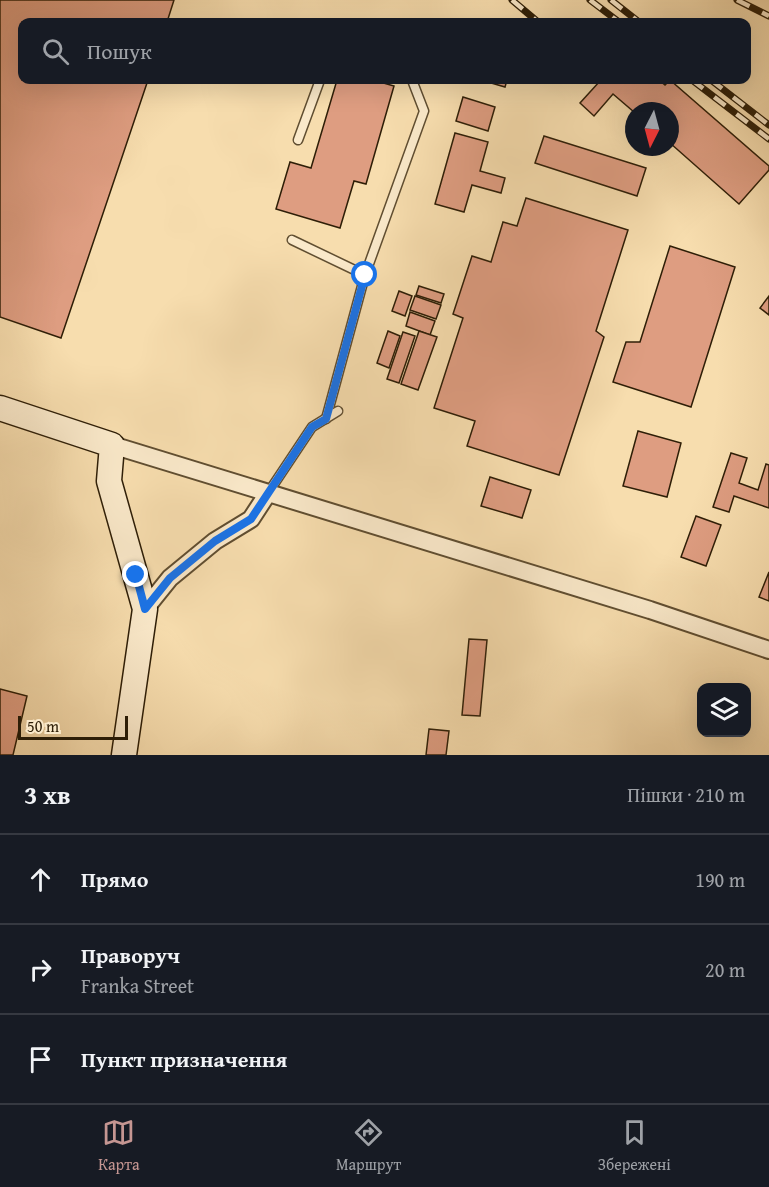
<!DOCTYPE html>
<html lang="uk">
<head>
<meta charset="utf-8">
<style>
	:root { --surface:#171b24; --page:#20242c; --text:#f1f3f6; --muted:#9ea1a6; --line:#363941; --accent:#c59692 }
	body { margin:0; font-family:"Gentium Book Plus",serif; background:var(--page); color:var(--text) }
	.controls { position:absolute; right:18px; bottom:18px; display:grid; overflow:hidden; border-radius:12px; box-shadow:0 6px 24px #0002 }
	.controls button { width:54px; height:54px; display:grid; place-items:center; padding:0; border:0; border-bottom:2px solid var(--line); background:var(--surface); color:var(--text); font:30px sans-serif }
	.compass { position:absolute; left:625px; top:102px; width:54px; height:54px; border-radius:50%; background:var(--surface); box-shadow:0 6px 24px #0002; rotate:186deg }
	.scale { position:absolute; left:18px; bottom:15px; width:110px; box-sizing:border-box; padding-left:6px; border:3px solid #2e1e07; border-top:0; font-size:16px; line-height:21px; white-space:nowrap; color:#2e1e07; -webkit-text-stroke:4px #fae9ca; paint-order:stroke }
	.stop { position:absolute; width:18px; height:18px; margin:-14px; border:4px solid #1a73e8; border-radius:50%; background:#fff }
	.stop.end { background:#1a73e8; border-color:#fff; box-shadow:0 2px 6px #0008 }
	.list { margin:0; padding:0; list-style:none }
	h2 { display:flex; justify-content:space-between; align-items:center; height:78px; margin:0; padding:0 24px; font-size:26px }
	h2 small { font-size:20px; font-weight:400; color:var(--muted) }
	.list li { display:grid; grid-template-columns:39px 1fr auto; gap:18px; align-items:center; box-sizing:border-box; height:90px; padding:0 24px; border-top:2px solid var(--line) }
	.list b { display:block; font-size:22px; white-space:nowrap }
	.list p { margin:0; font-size:20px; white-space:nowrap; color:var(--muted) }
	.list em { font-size:20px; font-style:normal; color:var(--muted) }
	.icon { flex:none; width:33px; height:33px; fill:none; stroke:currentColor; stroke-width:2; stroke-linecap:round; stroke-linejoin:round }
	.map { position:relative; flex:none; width:769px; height:755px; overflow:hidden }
	.search { position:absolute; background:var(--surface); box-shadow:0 6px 24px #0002; left:18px; right:18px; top:18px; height:66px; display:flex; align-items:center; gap:15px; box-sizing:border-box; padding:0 21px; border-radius:12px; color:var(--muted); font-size:22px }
	.sheet { height:348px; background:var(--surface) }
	nav { display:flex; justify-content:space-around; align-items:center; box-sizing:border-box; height:84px; border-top:2px solid var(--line); background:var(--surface); font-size:16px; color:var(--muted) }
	nav a { display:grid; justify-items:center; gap:3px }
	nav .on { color:var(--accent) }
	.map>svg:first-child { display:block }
</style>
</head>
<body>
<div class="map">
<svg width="769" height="755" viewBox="0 0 769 755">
	<rect width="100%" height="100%" fill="#f7ddae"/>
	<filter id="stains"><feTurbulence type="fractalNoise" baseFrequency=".00333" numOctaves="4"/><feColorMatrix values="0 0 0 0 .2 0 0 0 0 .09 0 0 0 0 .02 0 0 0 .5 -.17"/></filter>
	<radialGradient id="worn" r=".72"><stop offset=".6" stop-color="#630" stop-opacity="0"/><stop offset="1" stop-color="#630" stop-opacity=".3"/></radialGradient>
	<g fill="#de9d81" stroke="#2e1e07" stroke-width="1.5">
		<path d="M0,0H174L167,22H22V80H148L61,338L0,317Z"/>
		<path d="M337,80H373L394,86L366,184L354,181L340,228L276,209L290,162L311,168Z"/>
		<path d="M481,80H507L505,87Z"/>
		<path d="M598,80H659L665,85L670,80L769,166V170L739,204L670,143V111L634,112L613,94L594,116L580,103L600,81Z"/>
		<path d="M463,97L495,107L488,131L456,121Z"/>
		<path d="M455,133L488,142L480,171L505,178L501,193L472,185L464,212L435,204Z"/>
		<path d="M544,136L646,168L637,196L535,163Z"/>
		<path d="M526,198L628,230L596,331L604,337L559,475L467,446L475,421L434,408L463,318L453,314L472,256L491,262L503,222L517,226Z"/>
		<path d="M670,246L735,267L691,407L613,382L626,342H640Z"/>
		<path d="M419,286L444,294L441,303L416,295Z"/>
		<path d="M399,291L412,296L405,316L392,311Z"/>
		<path d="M415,296L441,305L436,319L410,310Z"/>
		<path d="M769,296V315L760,308Z"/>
		<path d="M410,312L435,321L430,335L406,326Z"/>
		<path d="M388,331L400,336L389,368L377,363Z"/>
		<path d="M419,331L437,337L418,390L401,384Z"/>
		<path d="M403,332L415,336L399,383L387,379Z"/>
		<path d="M638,431L681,443L667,497L623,486Z"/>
		<path d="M731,453L747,458L739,483L758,490L766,464L769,465V508L734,496L729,512L713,507Z"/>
		<path d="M490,477L531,490L522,518L481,506Z"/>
		<path d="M696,516L721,525L706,566L681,557Z"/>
		<path d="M769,572V601L759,597Z"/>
		<path d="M469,639L487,640L480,716L462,715Z"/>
		<path d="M0,689L27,696L13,755H0Z"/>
		<path d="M429,729L449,731L446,755H426Z"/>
	</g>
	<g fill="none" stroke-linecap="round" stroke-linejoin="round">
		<defs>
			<g id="service">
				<path d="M298,140L320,80"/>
				<path d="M292,240L365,275L326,419"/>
				<path d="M365,275L424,111L412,80"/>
				<path d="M268,493L312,427L338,411"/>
			</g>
			<g id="minor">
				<path d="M112,445L650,610L769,650"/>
				<path d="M145,609L170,578L215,541L251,519L268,493"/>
			</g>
			<path id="secondary" d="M0,408L112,445L109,481L145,609L124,755"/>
		</defs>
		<use href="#service" stroke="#604e31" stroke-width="11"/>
		<use href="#minor" stroke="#604e31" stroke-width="20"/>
		<use href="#secondary" stroke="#2e1e07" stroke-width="27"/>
		<use href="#service" stroke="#fae9ca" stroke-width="8"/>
		<use href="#minor" stroke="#fae9ca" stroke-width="16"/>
		<use href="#secondary" stroke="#fae9ca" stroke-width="24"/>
		<defs>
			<g id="rail">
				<path d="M512,0L538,22"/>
				<path d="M590,0L619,22"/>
				<path d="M611,0L639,22"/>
				<path d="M737,0L769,16"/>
				<path d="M692,80L769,139"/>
				<path d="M711,80L769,125"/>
			</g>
		</defs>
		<use href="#rail" stroke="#2e1e07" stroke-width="7"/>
		<use href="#rail" stroke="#fae9ca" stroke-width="4.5" stroke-dasharray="14" stroke-linecap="butt"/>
	</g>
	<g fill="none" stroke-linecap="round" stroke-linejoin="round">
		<path stroke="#1a73e8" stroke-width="8" d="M136,575L145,609L170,578L215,541L251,519L312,427L326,419L365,275"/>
	</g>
	<rect width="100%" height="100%" filter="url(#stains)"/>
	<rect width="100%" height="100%" fill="url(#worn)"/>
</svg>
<div class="controls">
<button><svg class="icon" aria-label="layers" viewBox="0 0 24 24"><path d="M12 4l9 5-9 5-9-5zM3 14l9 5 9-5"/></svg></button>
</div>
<svg class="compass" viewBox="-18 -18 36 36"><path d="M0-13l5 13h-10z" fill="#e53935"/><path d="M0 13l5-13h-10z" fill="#9ea1a6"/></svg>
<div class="scale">50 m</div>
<div class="stop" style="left:365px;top:275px"></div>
<div class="stop end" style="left:136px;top:575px"></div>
<div class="search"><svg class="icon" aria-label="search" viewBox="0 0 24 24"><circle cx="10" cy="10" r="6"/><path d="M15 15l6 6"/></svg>Пошук</div>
</div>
<section class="sheet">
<h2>3 хв<small>Пішки · 210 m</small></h2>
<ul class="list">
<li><svg class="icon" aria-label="ahead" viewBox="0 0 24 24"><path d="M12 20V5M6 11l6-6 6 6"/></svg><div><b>Прямо</b></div><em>190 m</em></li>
<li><svg class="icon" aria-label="right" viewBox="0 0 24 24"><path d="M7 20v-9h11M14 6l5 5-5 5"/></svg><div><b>Праворуч</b><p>Franka Street</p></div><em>20 m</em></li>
<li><svg class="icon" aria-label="arrive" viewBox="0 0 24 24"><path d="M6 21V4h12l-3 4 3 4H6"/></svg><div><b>Пункт призначення</b></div></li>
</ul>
</section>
<nav>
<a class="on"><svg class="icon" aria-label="map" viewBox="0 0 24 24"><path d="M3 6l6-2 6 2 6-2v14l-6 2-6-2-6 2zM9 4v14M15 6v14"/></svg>Карта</a>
<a><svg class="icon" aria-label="directions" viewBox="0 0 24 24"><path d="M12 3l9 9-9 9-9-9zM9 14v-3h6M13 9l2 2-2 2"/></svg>Маршрут</a>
<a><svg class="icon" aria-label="saved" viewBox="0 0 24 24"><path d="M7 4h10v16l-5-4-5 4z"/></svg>Збережені</a>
</nav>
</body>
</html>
